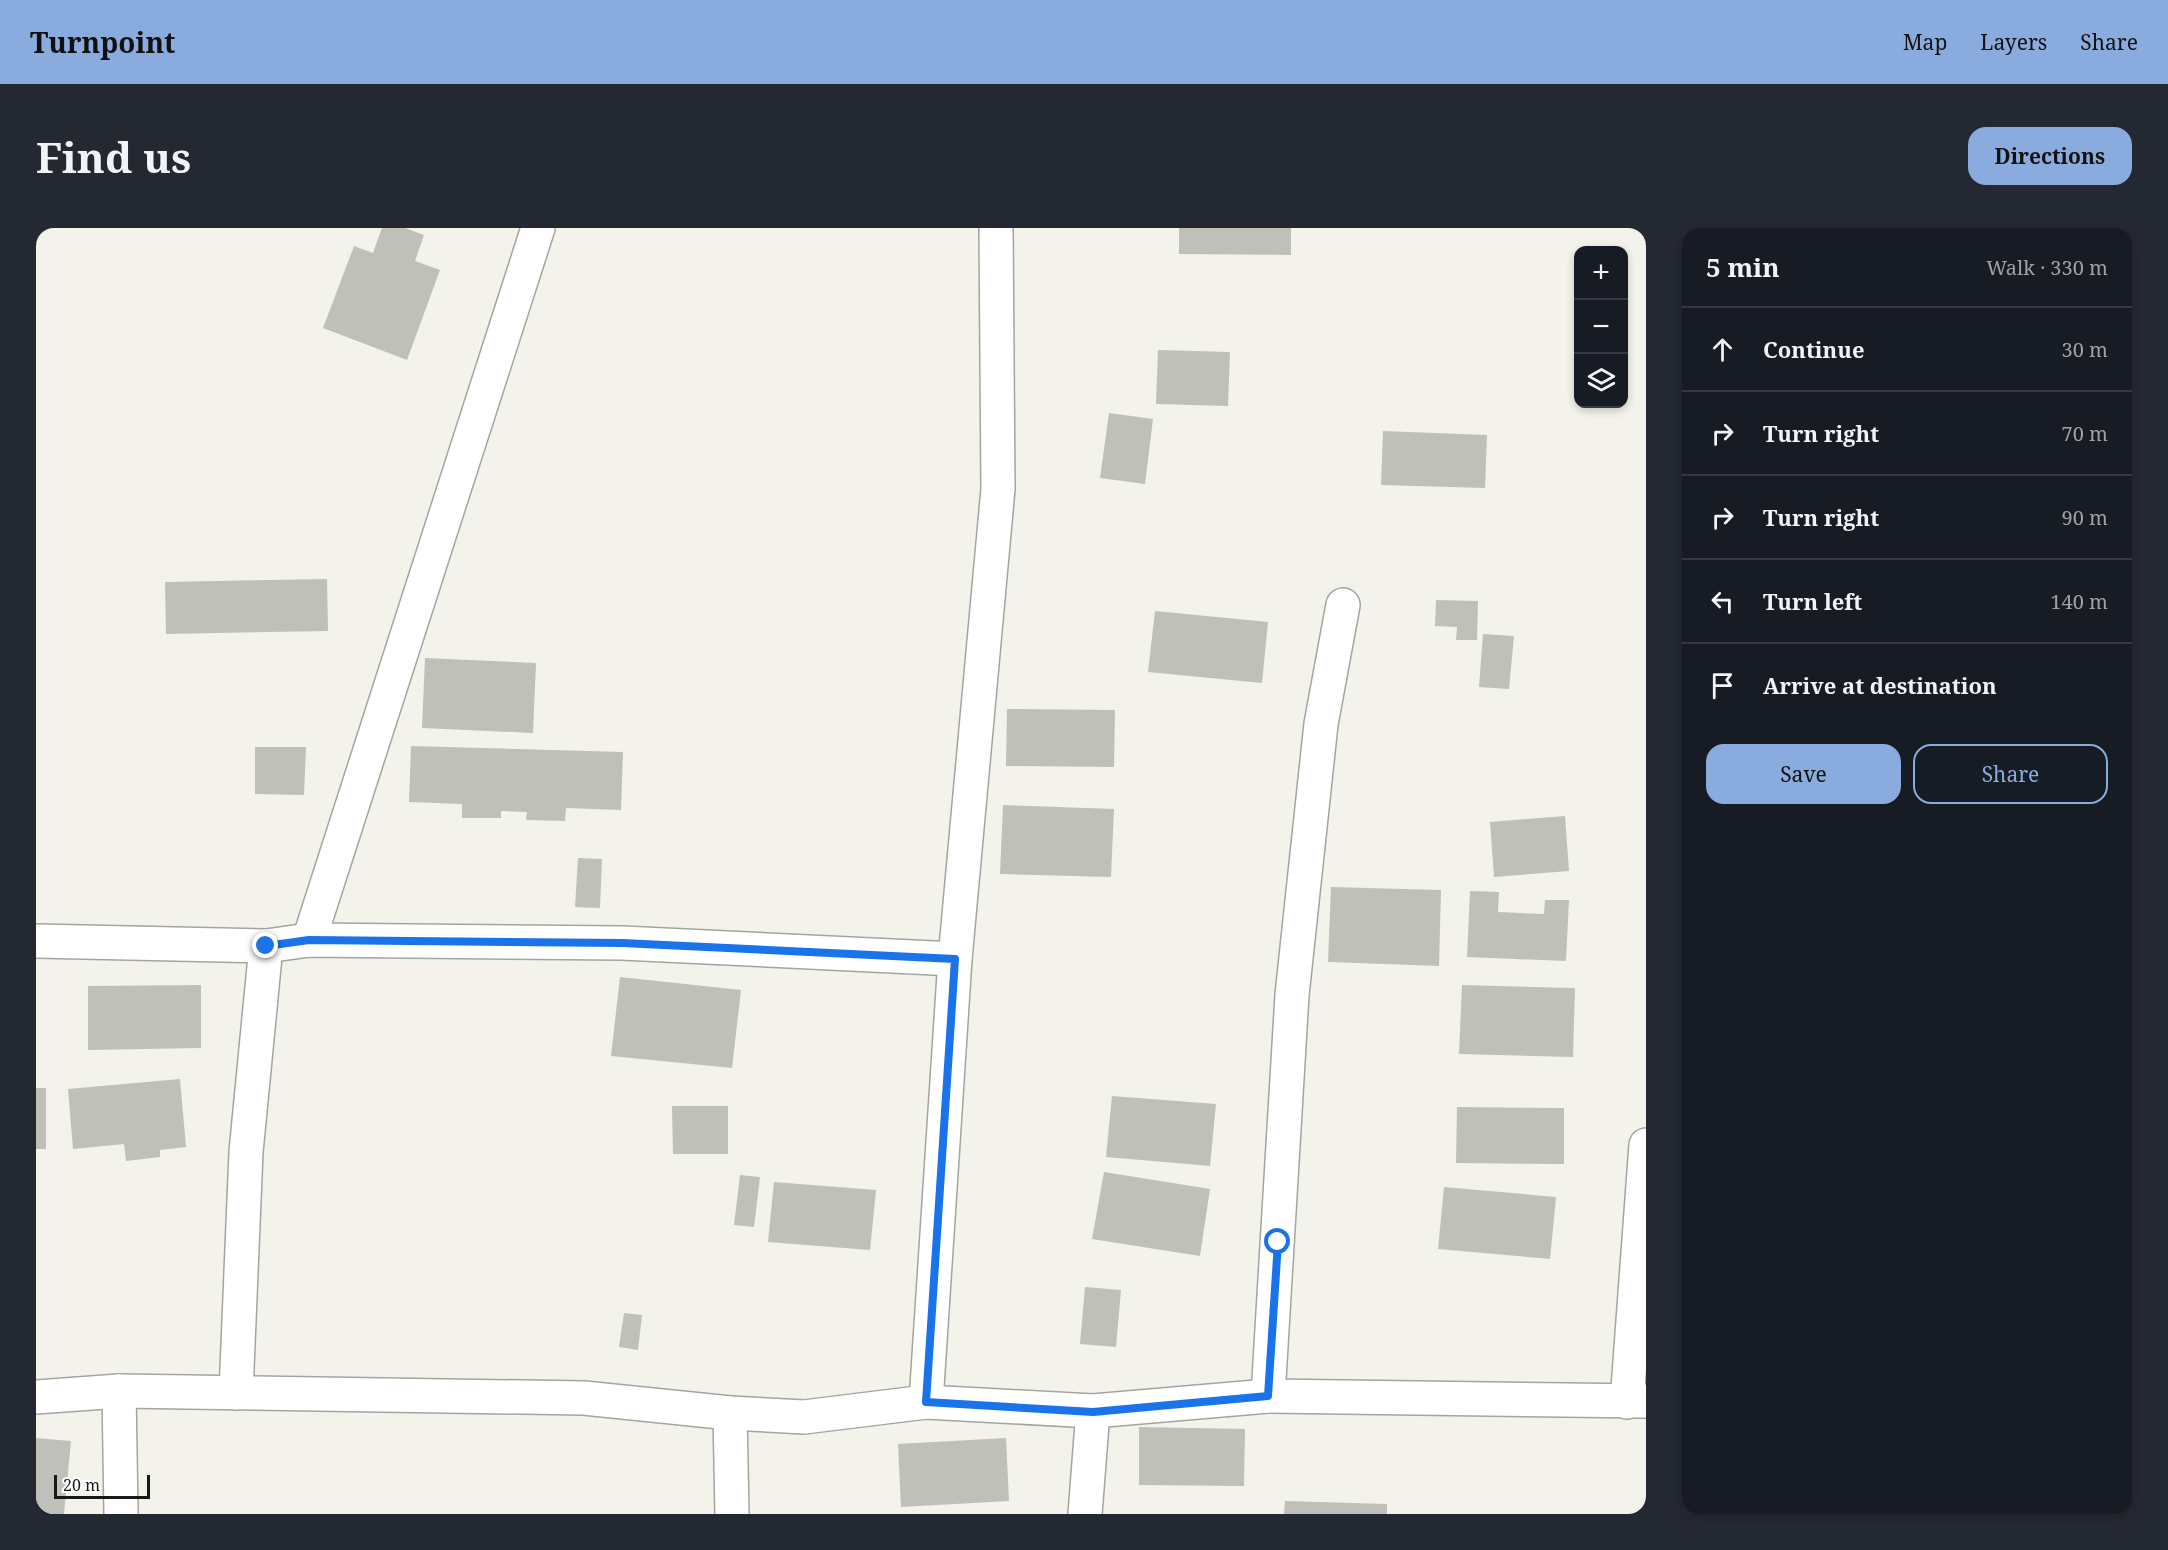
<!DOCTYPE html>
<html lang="en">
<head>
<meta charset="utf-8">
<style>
	:root { --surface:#171b24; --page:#242831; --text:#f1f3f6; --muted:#9ea1a6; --line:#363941; --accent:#8aabdd }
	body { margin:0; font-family:"Noto Serif",serif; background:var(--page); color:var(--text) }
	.controls { position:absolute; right:18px; top:18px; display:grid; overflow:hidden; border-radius:12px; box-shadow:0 3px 9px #0003 }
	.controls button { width:54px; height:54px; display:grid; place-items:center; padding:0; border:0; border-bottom:2px solid var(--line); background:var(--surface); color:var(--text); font:30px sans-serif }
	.scale { position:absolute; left:18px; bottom:15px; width:96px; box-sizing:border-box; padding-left:6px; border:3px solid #181916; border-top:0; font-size:16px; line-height:21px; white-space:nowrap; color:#181916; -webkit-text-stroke:4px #fffffe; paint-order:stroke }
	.stop { position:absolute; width:18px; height:18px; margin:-14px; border:4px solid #1a73e8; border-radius:50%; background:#fff }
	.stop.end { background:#1a73e8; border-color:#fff; box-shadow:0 2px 6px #0008 }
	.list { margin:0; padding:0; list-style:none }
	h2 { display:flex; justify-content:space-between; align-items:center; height:78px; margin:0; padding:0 24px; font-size:26px }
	h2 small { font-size:20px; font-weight:400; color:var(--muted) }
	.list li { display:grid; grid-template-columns:39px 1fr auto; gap:18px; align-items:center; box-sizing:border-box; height:84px; padding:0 24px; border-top:2px solid var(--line) }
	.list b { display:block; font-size:22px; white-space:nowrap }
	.list em { font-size:20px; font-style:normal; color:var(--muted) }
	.actions { display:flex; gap:12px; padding:18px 24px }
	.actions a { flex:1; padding:14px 0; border:2px solid var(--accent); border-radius:18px; text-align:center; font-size:21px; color:var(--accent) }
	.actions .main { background:var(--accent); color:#111 }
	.icon { flex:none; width:33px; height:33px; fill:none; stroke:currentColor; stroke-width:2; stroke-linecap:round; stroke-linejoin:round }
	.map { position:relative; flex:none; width:1610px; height:1286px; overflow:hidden; border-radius:18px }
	header { display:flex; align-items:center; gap:36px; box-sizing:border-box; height:84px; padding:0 30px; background:var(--accent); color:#111 }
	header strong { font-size:28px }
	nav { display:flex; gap:33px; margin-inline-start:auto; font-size:21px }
	.intro { display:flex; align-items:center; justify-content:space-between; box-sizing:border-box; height:144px; padding:0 36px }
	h1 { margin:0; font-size:42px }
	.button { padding:15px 27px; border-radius:18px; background:var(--accent); color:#111; font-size:21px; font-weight:700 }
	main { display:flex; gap:36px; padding:0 36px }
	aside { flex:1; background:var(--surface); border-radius:18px; box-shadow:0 3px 9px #0003 }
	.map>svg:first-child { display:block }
</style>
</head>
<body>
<header>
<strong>Turnpoint</strong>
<nav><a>Map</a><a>Layers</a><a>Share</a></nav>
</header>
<div class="intro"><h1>Find us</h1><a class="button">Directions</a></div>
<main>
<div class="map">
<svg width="1610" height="1286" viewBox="0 0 1610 1286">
	<rect width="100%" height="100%" fill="#f3f3ec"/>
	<g fill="#c0c0ba">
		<path d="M346,0H369L388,7L379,33L404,42L371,132L287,100L318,18L337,25Z"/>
		<path d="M1143,0H1255V27L1143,26Z"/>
		<path d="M1122,122L1194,124L1192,178L1120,176Z"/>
		<path d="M1073,185L1117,191L1109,256L1064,250Z"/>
		<path d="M1347,203L1451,207L1449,260L1345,257Z"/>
		<path d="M291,351L292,403L130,406L129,354Z"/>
		<path d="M1400,372L1442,373L1441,412H1420L1421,399L1399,398Z"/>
		<path d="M1119,383L1232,394L1226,455L1112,444Z"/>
		<path d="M1447,406L1478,408L1473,461L1443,459Z"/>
		<path d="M389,430L500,435L497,505L386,500Z"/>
		<path d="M971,481L1079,482L1078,539L970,538Z"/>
		<path d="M375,518L587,524L585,582L530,580L529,593L490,592L491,584L465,583V590H426V576L373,574Z"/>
		<path d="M219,519H270L268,567L219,566Z"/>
		<path d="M967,577L1078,581L1075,649L964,646Z"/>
		<path d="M1529,588L1533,643L1458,649L1454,594Z"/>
		<path d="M542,630L566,631L564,680L539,679Z"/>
		<path d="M1295,659L1405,662L1403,738L1292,734Z"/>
		<path d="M1434,663L1463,664L1462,684L1508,686L1509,672H1533L1530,733L1431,729Z"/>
		<path d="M584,749L705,762L696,840L575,828Z"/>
		<path d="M165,757V820L52,822V758Z"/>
		<path d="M1426,757L1539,760L1537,829L1423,826Z"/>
		<path d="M144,851L150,919L124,922V929L90,933L88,916L37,921L32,861Z"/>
		<rect x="0" y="860" width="10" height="61"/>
		<path d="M1076,868L1180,876L1174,938L1070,929Z"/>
		<path d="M636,878H692V926H637Z"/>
		<path d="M1421,879L1528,880V936L1420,935Z"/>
		<path d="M1068,944L1174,961L1164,1028L1056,1011Z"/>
		<path d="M704,947L724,949L718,999L698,997Z"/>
		<path d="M738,954L840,962L834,1022L732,1014Z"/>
		<path d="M1408,959L1520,969L1514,1031L1402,1021Z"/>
		<path d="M1049,1059L1085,1062L1080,1119L1044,1116Z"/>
		<path d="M588,1085L606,1087L602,1122L583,1119Z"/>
		<path d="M1103,1199L1209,1201L1208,1258L1103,1257Z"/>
		<path d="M0,1210L35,1213L28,1286H0Z"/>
		<path d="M970,1210L973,1273L865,1279L862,1216Z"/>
		<path d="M1249,1273L1351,1276V1286H1248Z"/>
	</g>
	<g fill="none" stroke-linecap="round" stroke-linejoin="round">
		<defs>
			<g id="minor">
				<path d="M273,712L502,0"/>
				<path d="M0,713L230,718L273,712L586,715L919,731"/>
				<path d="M83,1163L85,1286"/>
				<path d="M200,1165L210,924L230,718"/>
				<path d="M1232,1168L1256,767L1285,496L1307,377"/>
				<path d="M0,1169L83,1163L548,1170L694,1185L768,1189L890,1174L1057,1183L1232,1168L1610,1173"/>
				<path d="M890,1174L919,731L962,261L960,0"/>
				<path d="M1591,1174L1610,917"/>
				<path d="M694,1185L696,1286"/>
				<path d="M1049,1286L1057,1183"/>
			</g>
		</defs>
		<use href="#minor" stroke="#a5a59e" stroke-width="36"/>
		<use href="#minor" stroke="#fff" stroke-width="33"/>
	</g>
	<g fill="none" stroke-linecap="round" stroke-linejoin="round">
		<path stroke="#1a73e8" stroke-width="8" d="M230,718L273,712L586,715L919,731L890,1174L1057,1184L1232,1168L1242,1014"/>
	</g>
</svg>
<div class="controls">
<button>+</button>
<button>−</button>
<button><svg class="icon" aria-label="layers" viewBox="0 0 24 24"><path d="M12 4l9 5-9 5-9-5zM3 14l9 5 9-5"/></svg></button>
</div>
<div class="scale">20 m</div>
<div class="stop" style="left:1242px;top:1014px"></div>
<div class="stop end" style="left:230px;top:718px"></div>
</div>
<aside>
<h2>5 min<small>Walk · 330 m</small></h2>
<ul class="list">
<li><svg class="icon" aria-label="ahead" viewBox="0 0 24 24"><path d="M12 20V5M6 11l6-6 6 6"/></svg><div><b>Continue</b></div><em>30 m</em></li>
<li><svg class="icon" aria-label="right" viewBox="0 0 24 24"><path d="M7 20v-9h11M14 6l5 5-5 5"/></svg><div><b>Turn right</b></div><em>70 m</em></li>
<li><svg class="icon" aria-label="right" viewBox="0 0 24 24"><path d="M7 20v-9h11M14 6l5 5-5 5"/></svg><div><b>Turn right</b></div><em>90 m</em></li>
<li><svg class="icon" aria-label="left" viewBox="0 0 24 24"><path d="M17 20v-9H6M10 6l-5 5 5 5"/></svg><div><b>Turn left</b></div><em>140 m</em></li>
<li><svg class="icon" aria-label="arrive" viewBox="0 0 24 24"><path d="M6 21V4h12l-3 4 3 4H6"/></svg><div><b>Arrive at destination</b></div></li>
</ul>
<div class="actions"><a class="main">Save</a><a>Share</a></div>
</aside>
</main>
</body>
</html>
